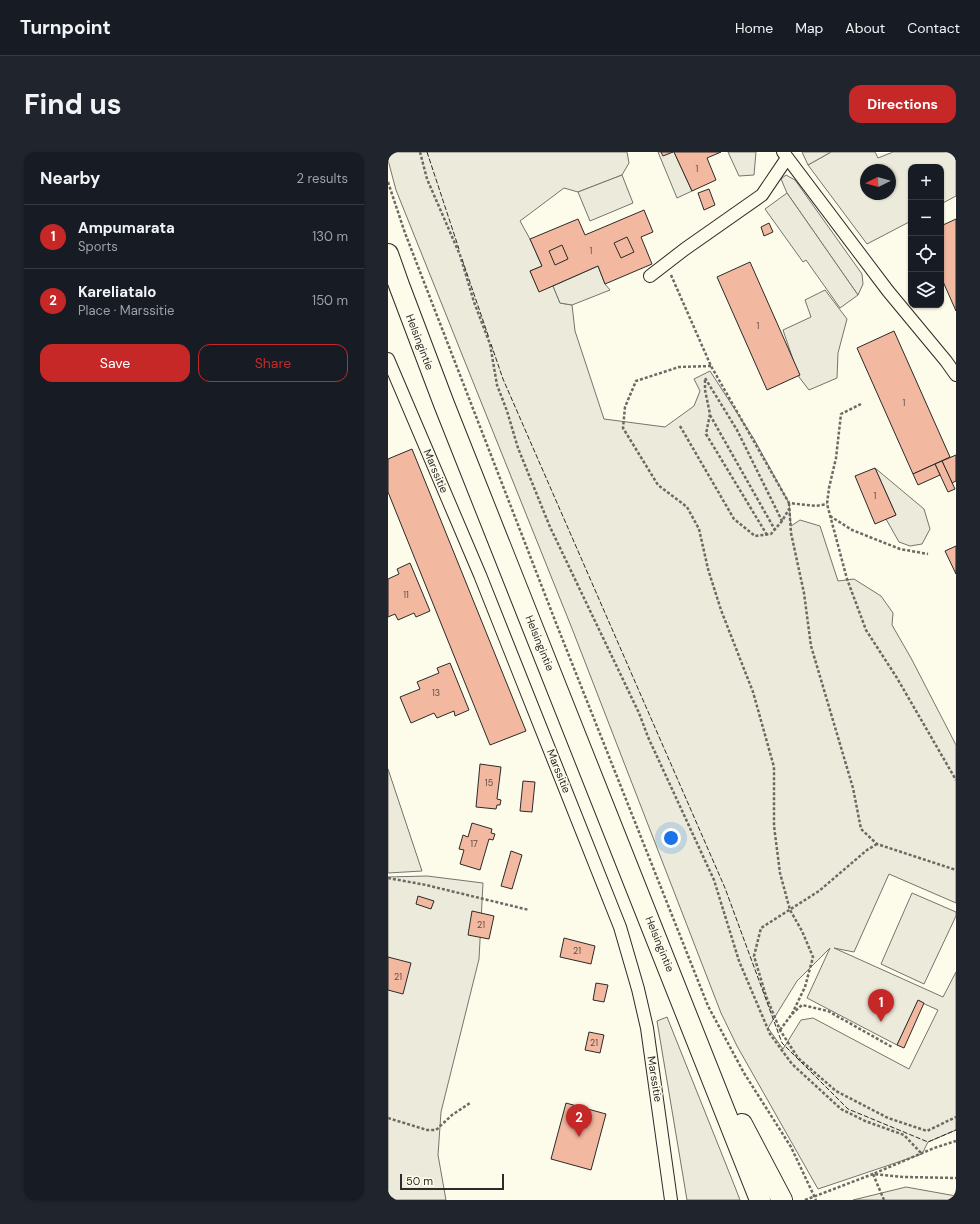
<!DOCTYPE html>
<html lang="en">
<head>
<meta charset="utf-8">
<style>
	:root { --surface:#171b24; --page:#20242c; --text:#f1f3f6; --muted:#9ea1a6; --line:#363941; --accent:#c62828 }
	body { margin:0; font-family:"DM Sans",sans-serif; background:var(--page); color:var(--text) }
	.controls { position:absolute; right:12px; top:12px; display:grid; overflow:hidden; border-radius:8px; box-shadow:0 1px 3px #0004 }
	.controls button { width:36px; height:36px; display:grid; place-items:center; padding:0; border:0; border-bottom:1px solid var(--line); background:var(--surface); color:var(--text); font:20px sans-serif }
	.compass { position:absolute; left:472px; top:12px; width:36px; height:36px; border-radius:50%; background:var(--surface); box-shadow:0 1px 3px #0004; rotate:265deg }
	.scale { position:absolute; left:12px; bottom:10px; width:104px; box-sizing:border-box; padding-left:4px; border:2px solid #2b2b2b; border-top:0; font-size:11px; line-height:14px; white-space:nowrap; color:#2b2b2b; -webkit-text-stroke:3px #fdfbea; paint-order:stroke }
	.you { position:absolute; left:283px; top:686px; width:14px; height:14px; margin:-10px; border:3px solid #fff; border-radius:50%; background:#1a73e8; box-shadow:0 0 0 6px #1a73e833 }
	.badge { display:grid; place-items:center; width:26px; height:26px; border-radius:50%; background:var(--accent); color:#fff; font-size:13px; font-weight:700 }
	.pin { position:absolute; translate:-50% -33px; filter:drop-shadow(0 1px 2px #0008) }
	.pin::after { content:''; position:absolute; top:21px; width:14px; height:12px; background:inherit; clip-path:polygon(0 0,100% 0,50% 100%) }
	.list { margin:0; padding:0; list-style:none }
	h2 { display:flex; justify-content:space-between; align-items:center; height:52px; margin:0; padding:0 16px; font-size:17px }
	h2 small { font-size:13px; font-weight:400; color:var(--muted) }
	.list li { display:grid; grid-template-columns:26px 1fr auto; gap:12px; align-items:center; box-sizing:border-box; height:64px; padding:0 16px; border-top:1px solid var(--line) }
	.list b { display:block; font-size:15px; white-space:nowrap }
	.list p { margin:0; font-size:13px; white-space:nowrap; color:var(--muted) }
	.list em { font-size:13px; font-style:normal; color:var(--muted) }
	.actions { display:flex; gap:8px; padding:12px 16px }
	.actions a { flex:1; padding:9px 0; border:1px solid var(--accent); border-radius:12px; text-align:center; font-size:14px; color:var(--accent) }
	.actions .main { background:var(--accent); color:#fff }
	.icon { flex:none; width:22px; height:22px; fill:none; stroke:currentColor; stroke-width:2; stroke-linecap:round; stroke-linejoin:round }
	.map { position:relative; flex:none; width:568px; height:1048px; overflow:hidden; border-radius:12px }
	header { display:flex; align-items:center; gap:24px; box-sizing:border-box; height:56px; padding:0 20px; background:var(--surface); border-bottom:1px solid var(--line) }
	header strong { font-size:19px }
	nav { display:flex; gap:22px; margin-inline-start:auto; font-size:14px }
	.intro { display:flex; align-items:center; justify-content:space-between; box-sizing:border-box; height:96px; padding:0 24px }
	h1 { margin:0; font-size:28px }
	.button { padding:10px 18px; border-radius:12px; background:var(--accent); color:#fff; font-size:14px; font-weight:700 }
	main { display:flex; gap:24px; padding:0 24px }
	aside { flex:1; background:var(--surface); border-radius:12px; box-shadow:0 1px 3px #0004 }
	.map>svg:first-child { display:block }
</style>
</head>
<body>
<header>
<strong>Turnpoint</strong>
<nav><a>Home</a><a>Map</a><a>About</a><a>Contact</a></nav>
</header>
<div class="intro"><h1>Find us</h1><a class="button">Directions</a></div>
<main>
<aside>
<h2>Nearby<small>2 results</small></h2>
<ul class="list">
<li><span class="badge">1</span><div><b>Ampumarata</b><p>Sports</p></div><em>130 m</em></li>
<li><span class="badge">2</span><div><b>Kareliatalo</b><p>Place · Marssitie</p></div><em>150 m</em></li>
</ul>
<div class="actions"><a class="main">Save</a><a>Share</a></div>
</aside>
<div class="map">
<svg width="568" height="1048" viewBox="0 0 568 1048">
	<rect width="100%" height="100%" fill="#fdfbea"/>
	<g fill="#ecebdb" stroke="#74746e" fill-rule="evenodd">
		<path d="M0,0H239L241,11L234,23L190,40L176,36L132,69L142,87L154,114L142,119L151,139L165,134L172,151L184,153L187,179L216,267L277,275L306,254L312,239L306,227L322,219L366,287L401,351L403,374L412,368L432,374L450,429L466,427L493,444L505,461L504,473L523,506L568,593V751L501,722L466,800L446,796L555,845L568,820V978L540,990L534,1002L430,1037L349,894L333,861L185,479L8,38L0,8ZM442,796L419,846L509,893L530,849L550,858L521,917L425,866L413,868L395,897L380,876L409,829Z"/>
		<path d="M270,0H286L304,39L289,46Z"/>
		<path d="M340,0H368L366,23L351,24Z"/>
		<path d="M443,0H487L490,6L505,0H568V44L553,52V15H523V69L479,92L420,13ZM478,18H502V42H478Z"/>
		<path d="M398,23L407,28L474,122L475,132L470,143L399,41L393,27Z"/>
		<path d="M437,138L459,167L450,201L449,226L421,238L411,225L395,178L423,165L417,148Z"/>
		<path d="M487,316L536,357L542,377L534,392L522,394L511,390L498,367L508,363Z"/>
		<path d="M0,617L34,719L0,721Z"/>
		<path d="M39,724L95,731L91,807L53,960L50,1003L58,1048H0V725Z"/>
		<path d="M524,741L568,760V764L536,832L493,812Z"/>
		<path d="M279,865L347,1035L352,1048H299L269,869Z"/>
		<path d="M518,1035L568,1044V1048H465Z"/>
	</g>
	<g fill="#eceadb" stroke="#74746e">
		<path d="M414,0H443L420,13Z"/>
		<path d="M234,23L245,51L202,69L190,40Z"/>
		<path d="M399,41L470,143L452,156L418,108L415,110L377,57Z"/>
		<path d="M210,114L217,132L222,138L184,153L172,151L165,134Z"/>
	</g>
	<g fill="#f2b8a0" stroke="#2b2b2b">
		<path d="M273,0H285L275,4Z"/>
		<path d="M286,0H333L319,6L328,28L304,39Z"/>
		<path d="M321,37L327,53L316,58L310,41Z"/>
		<path d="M256,58L265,80L253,85L264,112L217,132L210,114L151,140L142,119L154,114L142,87L190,67L197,83Z"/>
		<path d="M568,67V159L553,125V70L555,73Z"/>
		<path d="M381,71L385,80L376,84L373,75Z"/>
		<path d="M239,85L246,100L233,106L226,91Z"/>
		<path d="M174,93L180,107L167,113L161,99Z"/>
		<path d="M362,110L412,223L379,238L329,125Z"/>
		<path d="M506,179L562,305L525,322L469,196Z"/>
		<path d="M24,297L138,579L102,593L0,340V307Z"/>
		<path d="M568,303V329L564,331L554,309Z"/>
		<path d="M554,309L567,337L560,340L547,312Z"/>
		<path d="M547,312L552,323L530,333L525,322Z"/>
		<path d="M487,316L508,363L487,372L467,324Z"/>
		<path d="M568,394V422L557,399Z"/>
		<path d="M22,411L42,459L28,465L26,461L10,468L7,462L0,465V427L11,422L9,417Z"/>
		<path d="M62,511L81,558L67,564L66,559L49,566L46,561L23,571L12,545L32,537L29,530L51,521L49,516Z"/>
		<path d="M92,612L113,615L109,647L113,648L112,653H109L108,657L88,655Z"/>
		<path d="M135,629L147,630L144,660L132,659Z"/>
		<path d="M84,671L104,677L103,681L107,682L105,688L101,687L92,718L72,712L76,698L71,697L75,683L80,685Z"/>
		<path d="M123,699L134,703L124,737L113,734Z"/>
		<path d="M30,744L46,749L43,757L28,752Z"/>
		<path d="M84,759L106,764L101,787L80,783Z"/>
		<path d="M176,786L207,794L203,812L172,805Z"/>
		<path d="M0,805L23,811L15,842L0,838Z"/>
		<path d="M208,831L220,833L216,850L205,848Z"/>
		<path d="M530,848L536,851L516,896L509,893Z"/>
		<path d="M201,880L216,883L212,901L197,898Z"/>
		<path d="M178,951L218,962L203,1018L163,1007Z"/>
	</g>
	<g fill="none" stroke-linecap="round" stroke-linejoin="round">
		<defs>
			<g id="street">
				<path d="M395,0L500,139L558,209L568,223"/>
				<path d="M262,124L297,97L374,43L399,6"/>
				<path d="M0,207L92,423L232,775L250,837L259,876L283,1048"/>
			</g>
			<g id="primary">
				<path d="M0,102L11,133L56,252L372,1048"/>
				<path d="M354,972L394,1048"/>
			</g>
		</defs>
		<use href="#street" stroke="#2b2b2b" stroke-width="14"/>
		<use href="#primary" stroke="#2b2b2b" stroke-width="22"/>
		<g stroke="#6a6964" stroke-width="2.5" stroke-dasharray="3 2" stroke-linecap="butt">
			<path d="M32,0L39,27L72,103L86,150L102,192L109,233L119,259L130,296L162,375L251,561L260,585L326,728L351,809L382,882L404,912L453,957L477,969L516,983L534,1002"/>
			<path d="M0,30L17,81L168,471L320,854L356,921L403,995L428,1048"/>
			<path d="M283,123L323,214L401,351L428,354L439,352"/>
			<path d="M323,214L291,215L248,229L237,255L235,276L270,333L299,355L311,377L320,417L333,458L365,540L386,615V674L392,721L402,758L414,779L425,805L417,835L404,862"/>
			<path d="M473,252L453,262L448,306L441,336L439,352L459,427L478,478L509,526L568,628"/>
			<path d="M322,263L387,378"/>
			<path d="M292,274L346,367L367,384L383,382L394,369L401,357"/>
			<path d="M401,351L403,381L416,441L423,494L465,636L473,677L489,692L568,718"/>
			<path d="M442,364L464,378L512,397L540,402"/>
			<path d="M379,383L318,282L322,262L317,238V226L349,278L394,369"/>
			<path d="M489,692L479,698L431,739L373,776L366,804L378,844L392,878L410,906L448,939L500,966L539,979L568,965"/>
			<path d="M0,726L38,733L141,758"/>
			<path d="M392,878L404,862L414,853L440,859L504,895"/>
			<path d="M0,966L39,978H48L64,963L82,951"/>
			<path d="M417,1048L485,1022L516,1025L568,1026"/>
			<path d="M496,1048L485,1022L546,996L568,989"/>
		</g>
		<use href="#street" stroke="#fdfbea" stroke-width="12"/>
		<use href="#primary" stroke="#fdfbea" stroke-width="20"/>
		<g stroke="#2b2b2b" stroke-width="1" stroke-dasharray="5 2" stroke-linecap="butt">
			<path d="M39,0L71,97"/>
			<path d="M74,107L101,186"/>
			<path d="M103,192L115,227L337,736L394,891L460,957L540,990L568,978"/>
		</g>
	</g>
	<g text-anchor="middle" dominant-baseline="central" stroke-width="3" stroke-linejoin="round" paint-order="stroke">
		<g font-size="9" fill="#5d4e48">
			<text x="309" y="17">1</text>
			<text x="203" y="99">1</text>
			<text x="370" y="174">1</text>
			<text x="516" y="251">1</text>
			<text x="487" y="344">1</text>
			<text x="18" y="443">11</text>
			<text x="48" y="541">13</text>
			<text x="101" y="631">15</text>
			<text x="86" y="692">17</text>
			<text x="93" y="773">21</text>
			<text x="189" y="799">21</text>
			<text x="10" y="825">21</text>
			<text x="206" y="891">21</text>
		</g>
		<g font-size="11" fill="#2b2b2b" stroke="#fdfbea">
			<text transform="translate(32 190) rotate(69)">Helsingintie</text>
			<text transform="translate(48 319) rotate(67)">Marssitie</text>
			<text transform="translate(152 491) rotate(68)">Helsingintie</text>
			<text transform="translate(171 619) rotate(68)">Marssitie</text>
			<text transform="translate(272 792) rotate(68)">Helsingintie</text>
			<text transform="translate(267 927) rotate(81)">Marssitie</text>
		</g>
	</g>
</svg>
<div class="controls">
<button>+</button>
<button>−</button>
<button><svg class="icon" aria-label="locate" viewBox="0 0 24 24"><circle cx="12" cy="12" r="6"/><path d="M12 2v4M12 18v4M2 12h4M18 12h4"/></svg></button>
<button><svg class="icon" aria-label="layers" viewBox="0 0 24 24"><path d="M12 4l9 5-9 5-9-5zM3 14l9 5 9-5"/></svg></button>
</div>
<svg class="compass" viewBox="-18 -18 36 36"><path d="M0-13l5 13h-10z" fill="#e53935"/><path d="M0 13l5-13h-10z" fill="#9ea1a6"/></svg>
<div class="scale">50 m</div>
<div class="you"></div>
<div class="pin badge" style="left:493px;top:870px">1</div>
<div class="pin badge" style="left:191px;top:985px">2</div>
</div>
</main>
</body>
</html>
